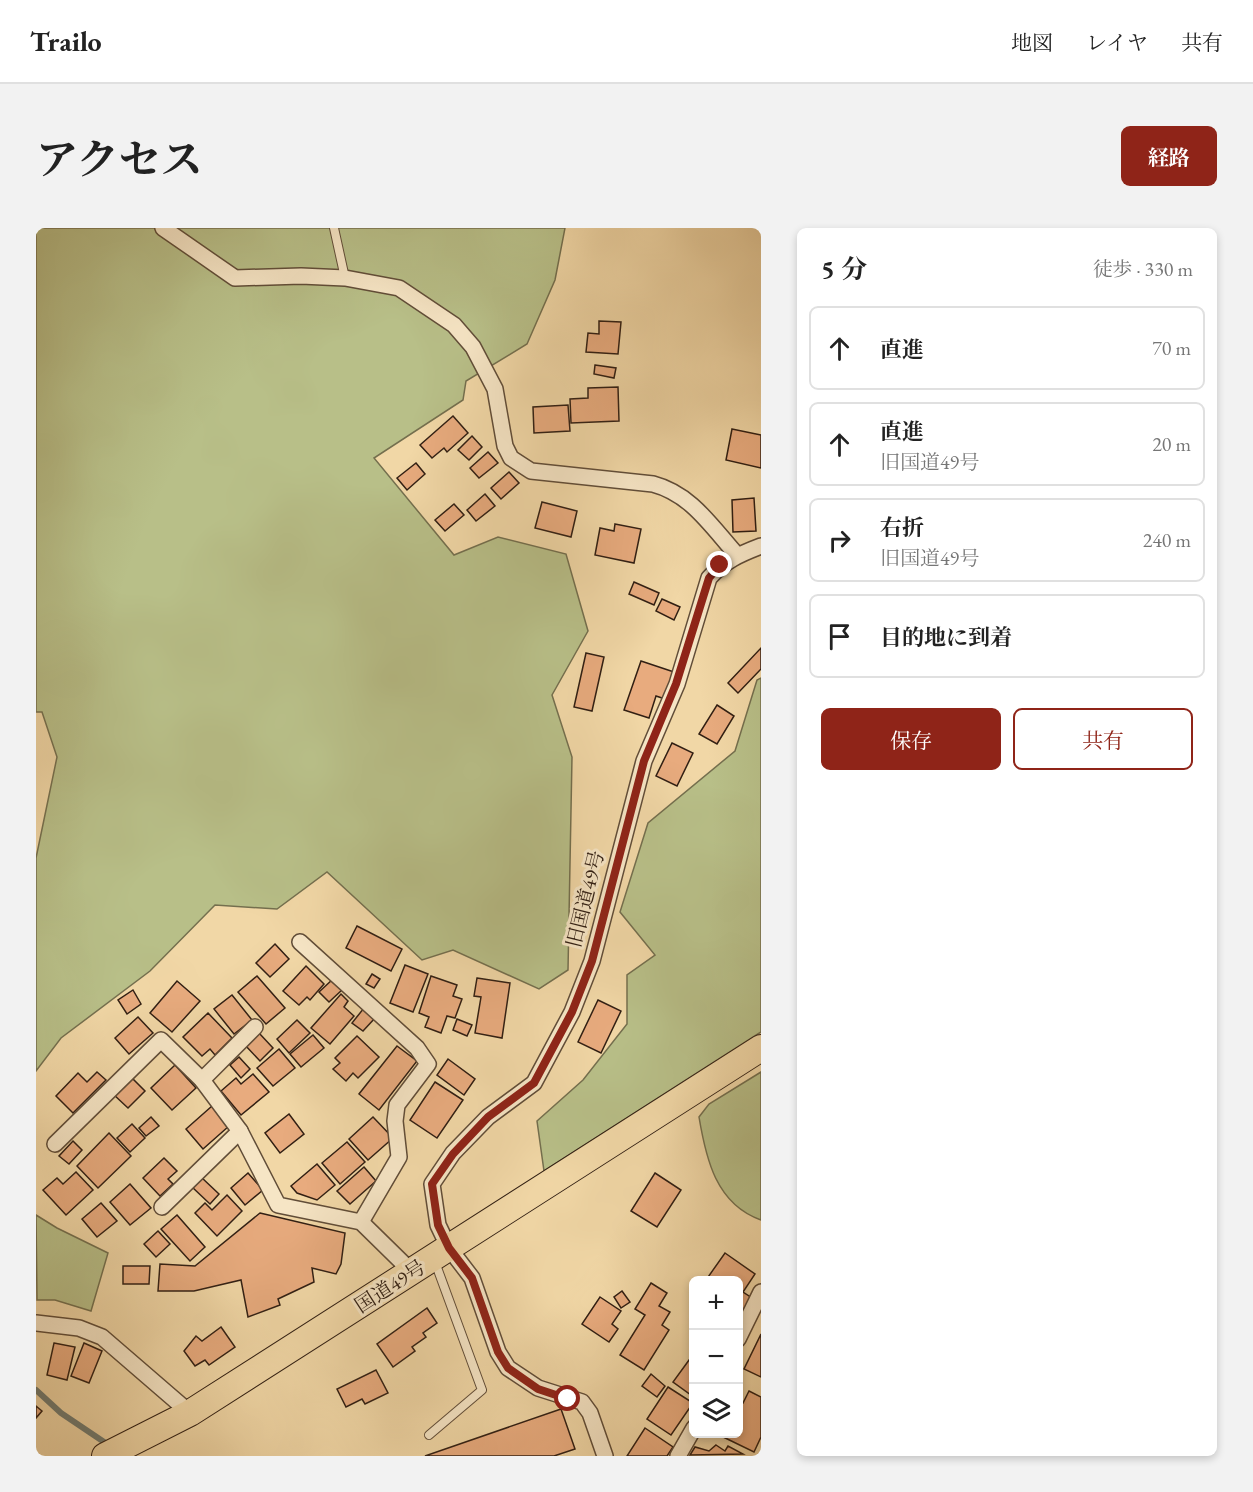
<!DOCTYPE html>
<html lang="ja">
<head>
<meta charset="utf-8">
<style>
	:root { --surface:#fff; --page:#f2f2f2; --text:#222; --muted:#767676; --line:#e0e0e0; --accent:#8f2418 }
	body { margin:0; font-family:"EB Garamond","Noto Serif JP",serif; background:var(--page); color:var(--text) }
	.controls { position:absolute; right:18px; bottom:18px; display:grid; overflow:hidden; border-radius:9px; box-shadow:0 3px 9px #0003 }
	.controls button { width:54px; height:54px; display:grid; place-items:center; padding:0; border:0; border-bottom:2px solid var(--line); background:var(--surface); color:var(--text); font:30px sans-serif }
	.stop { position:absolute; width:18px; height:18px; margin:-14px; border:4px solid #8f2418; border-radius:50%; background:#fff }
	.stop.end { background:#8f2418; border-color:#fff; box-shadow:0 2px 6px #0008 }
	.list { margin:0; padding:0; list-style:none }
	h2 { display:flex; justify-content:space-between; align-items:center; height:78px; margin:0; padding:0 24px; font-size:26px }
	h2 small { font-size:20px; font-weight:400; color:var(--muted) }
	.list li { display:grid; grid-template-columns:39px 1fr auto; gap:18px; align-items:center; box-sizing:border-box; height:84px; margin:0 12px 12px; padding:0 12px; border:2px solid var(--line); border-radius:9px }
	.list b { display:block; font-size:22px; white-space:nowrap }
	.list p { margin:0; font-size:20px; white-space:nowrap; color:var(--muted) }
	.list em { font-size:20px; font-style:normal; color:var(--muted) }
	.actions { display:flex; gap:12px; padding:18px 24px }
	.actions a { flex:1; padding:14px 0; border:2px solid var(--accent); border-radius:9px; text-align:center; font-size:21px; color:var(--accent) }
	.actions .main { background:var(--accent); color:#fff }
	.icon { flex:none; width:33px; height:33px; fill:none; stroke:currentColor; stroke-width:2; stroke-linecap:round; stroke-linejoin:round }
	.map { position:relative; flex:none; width:725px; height:1228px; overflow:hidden; border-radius:9px }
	header { display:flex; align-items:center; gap:36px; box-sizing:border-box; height:84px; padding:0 30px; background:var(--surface); border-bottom:2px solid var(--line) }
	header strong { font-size:28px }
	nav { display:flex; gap:33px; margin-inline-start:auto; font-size:21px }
	.intro { display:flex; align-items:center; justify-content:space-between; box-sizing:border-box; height:144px; padding:0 36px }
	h1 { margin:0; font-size:42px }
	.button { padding:15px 27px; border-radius:9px; background:var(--accent); color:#fff; font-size:21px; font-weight:700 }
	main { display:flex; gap:36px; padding:0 36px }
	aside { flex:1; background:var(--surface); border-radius:9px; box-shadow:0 3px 9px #0003 }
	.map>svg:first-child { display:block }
</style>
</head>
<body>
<header>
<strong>Trailo</strong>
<nav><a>地図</a><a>レイヤ</a><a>共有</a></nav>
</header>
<div class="intro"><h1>アクセス</h1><a class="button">経路</a></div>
<main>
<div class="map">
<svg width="725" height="1228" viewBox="0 0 725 1228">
	<rect width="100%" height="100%" fill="#f1d7a6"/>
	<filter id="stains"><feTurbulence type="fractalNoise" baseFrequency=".00333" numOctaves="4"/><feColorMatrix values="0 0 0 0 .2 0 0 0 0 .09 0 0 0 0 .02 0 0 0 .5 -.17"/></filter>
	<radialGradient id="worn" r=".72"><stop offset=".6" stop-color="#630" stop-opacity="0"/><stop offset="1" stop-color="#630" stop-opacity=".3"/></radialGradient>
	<g fill="#b8bf88" stroke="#746f4e" stroke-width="1.5">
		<path d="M0,0H529L519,52L491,116L430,153L427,172L338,230L418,327L462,309L530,326L552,403L516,467L536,529L532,742L503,761L417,722L386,732L291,644L241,681L179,677L114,743L25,810L0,843V630L21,529L6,484H0Z"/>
		<path d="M725,450V804L508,943L501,893L547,852L591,796V747L619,727L584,684L612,595L699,523L721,452Z"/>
		<path d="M725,844V992C680,976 670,931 663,889L673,876Z"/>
		<path d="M0,987L21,1000L72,1025L55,1083L19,1072H1Z"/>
	</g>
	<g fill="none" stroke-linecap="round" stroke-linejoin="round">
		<path stroke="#717b71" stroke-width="6" d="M0,1162L25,1185L74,1218"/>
	</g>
	<g fill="#e8ab7e" stroke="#311f13" stroke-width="1.5">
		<path d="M563,93L585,94L582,126L550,124L552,105L563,106Z"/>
		<path d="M559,137L580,140L578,150L558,146Z"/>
		<path d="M582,159L583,193L535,195L534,171L552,170V160Z"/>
		<path d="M532,177L534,203L498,205L497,179Z"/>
		<path d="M417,188L432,205L411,224L408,220L396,230L384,217Z"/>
		<path d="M696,201L725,207V240L690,232Z"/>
		<path d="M436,208L446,219L433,232L422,222Z"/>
		<path d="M452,224L462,235L443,250L434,240Z"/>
		<path d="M380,235L389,246L371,262L361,250Z"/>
		<path d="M473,244L483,255L465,271L455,260Z"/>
		<path d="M449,266L459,278L440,293L431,282Z"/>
		<path d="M718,270L720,303L697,304L696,272Z"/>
		<path d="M506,274L541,283L535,309L499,300Z"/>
		<path d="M418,276L428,287L409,303L399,292Z"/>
		<path d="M579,296L605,301L598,335L559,327L564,300L578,303Z"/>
		<path d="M598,354L623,365L618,377L593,366Z"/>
		<path d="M626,371L644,379L638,392L620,383Z"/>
		<path d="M725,420V441L702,465L692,455Z"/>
		<path d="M550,425L568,429L556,483L538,479Z"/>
		<path d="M605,433L638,444L629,471L620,468L613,490L588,482Z"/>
		<path d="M681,477L698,488L681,516L663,506Z"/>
		<path d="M636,515L657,525L641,558L620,548Z"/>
		<path d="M321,698L366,721L355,743L310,720Z"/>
		<path d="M239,716L253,731L234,749L220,735Z"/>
		<path d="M369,737L392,746L377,784L354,775Z"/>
		<path d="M270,738L288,756L274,772L271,769L263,777L247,763Z"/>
		<path d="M336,746L344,751L338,760L330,756Z"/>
		<path d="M221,748L249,780L230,796L202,764Z"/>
		<path d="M395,748L421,757L417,768L426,771L419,790L411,788L405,805L389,799L393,789L383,785Z"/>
		<path d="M441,750L474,755L466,810L439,805L445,769L438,768Z"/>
		<path d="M297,751L307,761L293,774L283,764Z"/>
		<path d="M141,753L164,773L136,804L114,785Z"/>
		<path d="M97,762L105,776L91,786L82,772Z"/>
		<path d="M305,766L312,773L308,779L318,788L294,816L275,800Z"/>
		<path d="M196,767L216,792L198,806L178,781Z"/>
		<path d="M562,772L585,783L565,825L542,814Z"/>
		<path d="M328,780L339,790L327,803L316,795Z"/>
		<path d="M172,785L196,810L179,827L174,821L166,828L147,809Z"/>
		<path d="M102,789L117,805L93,826L79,810Z"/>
		<path d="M421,791L436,797L431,808L417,802Z"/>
		<path d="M261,792L274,805L253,825L241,811Z"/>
		<path d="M223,805L237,820L224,833L209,817Z"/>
		<path d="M277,807L288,820L265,839L254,826Z"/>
		<path d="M321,808L343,829L322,850L317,845L310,853L297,841L304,835L299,830Z"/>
		<path d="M361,818L381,833L343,882L323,866Z"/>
		<path d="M243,821L259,840L237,858L221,840Z"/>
		<path d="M203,829L214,841L205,850L194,837Z"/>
		<path d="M412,831L439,851L428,867L401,847Z"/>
		<path d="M139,837L160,860L136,882L115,860Z"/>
		<path d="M61,844L70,852L37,885L20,868L42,845L51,854Z"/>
		<path d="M217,846L233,864L205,887L185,863L200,850L205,856Z"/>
		<path d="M94,848L109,863L92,880L77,866Z"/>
		<path d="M399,854L427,872L401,910L374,892Z"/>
		<path d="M176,878L193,898L167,921L150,901Z"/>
		<path d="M253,886L268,906L244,925L229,905Z"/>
		<path d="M115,889L123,898L110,908L103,900Z"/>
		<path d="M337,889L357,910L332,932L313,911Z"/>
		<path d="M96,896L109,910L94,924L81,910Z"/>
		<path d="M73,905L95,928L62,960L41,938Z"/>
		<path d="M37,913L46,922L33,936L23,928Z"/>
		<path d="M311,914L329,934L304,956L286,935Z"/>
		<path d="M128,930L141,943L132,951L137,956L124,968L107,950Z"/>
		<path d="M281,936L299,957L281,972L261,965L255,958Z"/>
		<path d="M328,939L340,953L314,976L301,963Z"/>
		<path d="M40,944L57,962L30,987L7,962L21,950L27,956Z"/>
		<path d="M212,945L227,962L209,977L195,960Z"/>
		<path d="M619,945L645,962L621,999L595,983Z"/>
		<path d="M165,949L183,966L174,976L156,959Z"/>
		<path d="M94,956L115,980L94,997L74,974Z"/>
		<path d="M191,967L206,983L181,1008L159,985L169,975L176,982Z"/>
		<path d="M65,975L81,993L61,1009L46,991Z"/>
		<path d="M224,985L309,1005L305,1036L300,1046L276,1040L278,1054L242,1071L244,1077L212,1089L205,1052L158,1063H122L124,1036L159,1038Z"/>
		<path d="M141,987L169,1019L154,1033L125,1001Z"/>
		<path d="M122,1003L134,1016L120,1029L108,1016Z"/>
		<path d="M689,1025L719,1046L707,1064L716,1070L707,1083L702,1080V1052H670Z"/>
		<path d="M87,1038H114L113,1056H87Z"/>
		<path d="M615,1055L631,1065L623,1078L634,1084L626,1097L633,1102L608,1142L584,1127L609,1087L599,1081Z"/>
		<path d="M586,1063L594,1074L585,1080L578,1069Z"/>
		<path d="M564,1069L585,1083L576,1096L582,1101L573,1114L546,1096Z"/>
		<path d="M391,1080L401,1095L387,1105L390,1109L376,1119L379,1123L357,1139L341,1116Z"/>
		<path d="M185,1099L199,1119L173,1137L169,1132L159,1138L148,1123L160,1108L166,1113Z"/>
		<path d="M725,1106V1149L708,1141Z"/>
		<path d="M18,1115L39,1119L31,1152L11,1147Z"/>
		<path d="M48,1115L66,1123L53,1155L35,1148Z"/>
		<path d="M656,1128L658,1164L655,1167L637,1154Z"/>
		<path d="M340,1142L352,1165L329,1176L326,1171L310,1179L301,1161Z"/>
		<path d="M615,1146L629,1158L621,1169L606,1158Z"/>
		<path d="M632,1159L657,1175L635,1207L611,1191Z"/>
		<path d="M713,1163L725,1169V1209L718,1224L681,1206H702V1173L707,1175Z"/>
		<path d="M0,1178L6,1183L0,1190Z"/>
		<path d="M525,1181L539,1221L518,1228H389Z"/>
		<path d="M609,1200L637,1219L631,1228H591Z"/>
		<path d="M680,1217L689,1223L692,1218L707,1226L654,1227L659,1219L673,1223Z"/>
	</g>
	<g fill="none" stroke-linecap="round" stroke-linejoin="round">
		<defs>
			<g id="service">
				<path d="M298,0L309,50"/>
				<path d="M393,1207L446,1162L399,1034"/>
			</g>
			<g id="minor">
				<path d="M127,0L199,50L265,48L309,50L363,60L418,97L437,119L459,161L469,218L475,230L495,243L617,256C655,266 675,298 701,327"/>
				<path d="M264,714L381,820L392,836L361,877L359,893L363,929L325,994"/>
				<path d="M166,852L219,799"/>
				<path d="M19,916L125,812L166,852L204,903L242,977L325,994L376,1044"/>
				<path d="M126,979L204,903"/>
				<path d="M0,1095L43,1100L66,1109L154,1185"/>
				<path d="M702,1111L725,1064"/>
				<path d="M569,1228L554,1185L546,1174L502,1160L472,1140L462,1124L436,1050L413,1020L402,997L396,956L417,925L452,889L498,855L536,784L556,733L608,533L641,456L673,350C688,333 704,326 725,318"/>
				<path d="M642,1228L658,1200"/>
			</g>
			<path id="trunk" d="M69,1228L154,1185L725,820"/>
		</defs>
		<use href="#service" stroke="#614d38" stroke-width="10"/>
		<use href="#minor" stroke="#614d38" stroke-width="18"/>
		<use href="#trunk" stroke="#311f13" stroke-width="28"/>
		<use href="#service" stroke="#f6e5c5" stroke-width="8"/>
		<use href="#minor" stroke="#f6e5c5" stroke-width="15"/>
		<use href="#trunk" stroke="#f1d7a6" stroke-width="26"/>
	</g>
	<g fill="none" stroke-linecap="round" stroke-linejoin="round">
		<path stroke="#8f2418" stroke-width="8" d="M532,1171L502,1161L472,1140L462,1124L436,1050L413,1020L402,997L396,956L417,926L452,889L498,855L536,784L556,733L608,533L640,456L673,350L684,337"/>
	</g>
	<g text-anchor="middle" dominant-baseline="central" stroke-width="6" stroke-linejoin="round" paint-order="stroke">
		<g font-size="20" fill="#311f13" stroke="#f6e5c5">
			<text transform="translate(549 671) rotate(-76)">旧国道49号</text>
			<text transform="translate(354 1058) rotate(-33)">国道49号</text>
		</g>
	</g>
	<rect width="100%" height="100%" filter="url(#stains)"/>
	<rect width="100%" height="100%" fill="url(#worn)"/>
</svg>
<div class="controls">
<button>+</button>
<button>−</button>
<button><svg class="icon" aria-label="layers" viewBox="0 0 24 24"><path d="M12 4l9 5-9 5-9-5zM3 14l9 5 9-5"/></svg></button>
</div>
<div class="stop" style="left:532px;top:1171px"></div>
<div class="stop end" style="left:684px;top:337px"></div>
</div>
<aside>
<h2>5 分<small>徒歩 · 330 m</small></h2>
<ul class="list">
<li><svg class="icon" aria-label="ahead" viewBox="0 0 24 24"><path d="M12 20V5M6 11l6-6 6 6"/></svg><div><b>直進</b></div><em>70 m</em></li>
<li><svg class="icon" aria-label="ahead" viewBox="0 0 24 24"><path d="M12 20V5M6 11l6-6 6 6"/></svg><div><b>直進</b><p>旧国道49号</p></div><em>20 m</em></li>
<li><svg class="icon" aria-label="right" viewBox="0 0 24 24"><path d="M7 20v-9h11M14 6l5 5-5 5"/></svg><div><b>右折</b><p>旧国道49号</p></div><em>240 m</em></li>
<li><svg class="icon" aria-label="arrive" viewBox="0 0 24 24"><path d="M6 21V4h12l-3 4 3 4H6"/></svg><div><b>目的地に到着</b></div></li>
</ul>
<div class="actions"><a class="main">保存</a><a>共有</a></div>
</aside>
</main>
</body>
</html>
